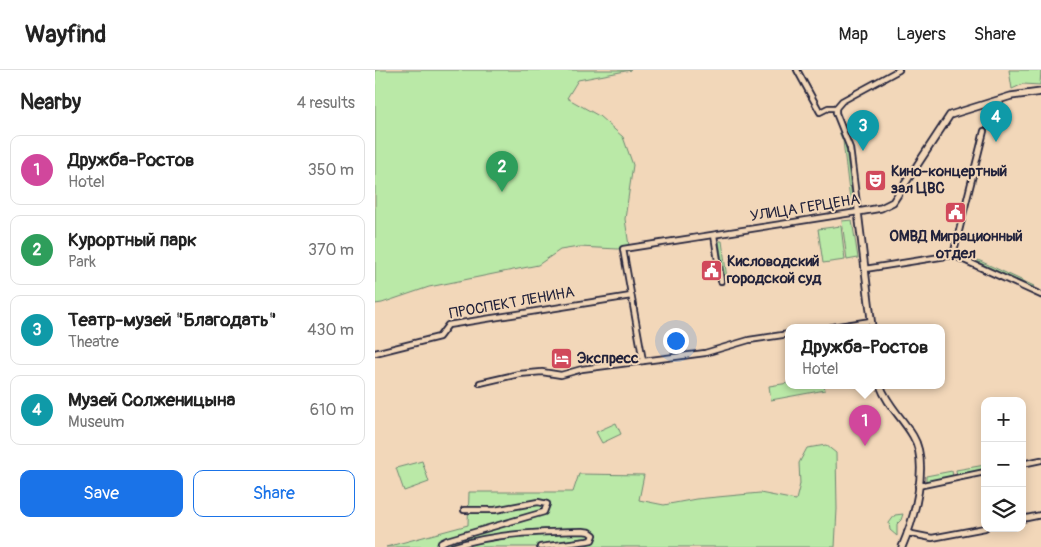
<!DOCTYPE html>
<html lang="en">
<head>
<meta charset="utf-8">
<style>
	:root { --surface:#fff; --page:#f6f6f6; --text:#222; --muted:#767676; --line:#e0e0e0; --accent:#1a73e8 }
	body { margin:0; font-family:Pangolin,sans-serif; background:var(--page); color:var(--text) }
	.controls { position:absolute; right:15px; bottom:15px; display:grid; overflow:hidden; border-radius:10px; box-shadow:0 2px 12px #0003 }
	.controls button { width:45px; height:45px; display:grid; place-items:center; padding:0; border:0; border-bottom:1px solid var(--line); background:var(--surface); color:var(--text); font:25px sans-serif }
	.you { position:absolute; left:300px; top:270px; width:18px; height:18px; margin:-12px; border:4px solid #fff; border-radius:50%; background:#1a73e8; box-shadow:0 0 0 8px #1a73e833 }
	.badge { display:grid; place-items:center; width:32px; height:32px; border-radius:50%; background:var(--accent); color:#fff; font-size:16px; font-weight:700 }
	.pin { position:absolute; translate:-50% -41px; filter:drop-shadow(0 1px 2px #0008) }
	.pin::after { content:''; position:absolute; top:26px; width:18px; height:15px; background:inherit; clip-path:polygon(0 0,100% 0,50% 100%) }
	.popup { position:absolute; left:410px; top:254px; width:160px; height:65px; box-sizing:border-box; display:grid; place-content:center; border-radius:10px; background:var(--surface); filter:drop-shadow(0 1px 4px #0005); font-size:16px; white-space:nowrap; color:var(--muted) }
	.popup b { font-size:19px; color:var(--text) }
	.popup::after { content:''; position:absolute; left:50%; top:100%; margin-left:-10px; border:10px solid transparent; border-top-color:var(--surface) }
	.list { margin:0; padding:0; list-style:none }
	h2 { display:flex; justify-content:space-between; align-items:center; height:65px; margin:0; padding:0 20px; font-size:21px }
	h2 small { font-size:16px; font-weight:400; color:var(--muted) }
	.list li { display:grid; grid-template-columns:32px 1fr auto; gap:15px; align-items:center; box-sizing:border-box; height:70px; margin:0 10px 10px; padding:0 10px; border:1px solid var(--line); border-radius:10px }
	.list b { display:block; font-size:19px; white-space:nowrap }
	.list p { margin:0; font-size:16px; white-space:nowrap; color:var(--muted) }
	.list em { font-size:16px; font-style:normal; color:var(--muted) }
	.actions { display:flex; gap:10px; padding:15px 20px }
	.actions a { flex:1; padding:11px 0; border:1px solid var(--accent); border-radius:10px; text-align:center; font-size:18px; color:var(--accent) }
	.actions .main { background:var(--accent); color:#fff }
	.icon { flex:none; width:28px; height:28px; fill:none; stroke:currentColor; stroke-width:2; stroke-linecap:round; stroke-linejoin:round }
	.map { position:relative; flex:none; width:666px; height:477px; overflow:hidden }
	header { display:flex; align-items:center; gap:30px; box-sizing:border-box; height:70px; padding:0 25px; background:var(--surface); border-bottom:1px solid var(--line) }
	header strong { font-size:24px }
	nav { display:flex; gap:28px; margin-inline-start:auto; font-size:18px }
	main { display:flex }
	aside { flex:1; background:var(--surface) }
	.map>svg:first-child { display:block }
</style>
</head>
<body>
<header>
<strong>Wayfind</strong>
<nav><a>Map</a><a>Layers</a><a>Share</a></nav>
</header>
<main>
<aside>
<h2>Nearby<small>4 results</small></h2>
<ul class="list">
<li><span class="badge" style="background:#d1479c">1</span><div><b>Дружба-Ростов</b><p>Hotel</p></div><em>350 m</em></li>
<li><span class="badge" style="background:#2e9e5b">2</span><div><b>Курортный парк</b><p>Park</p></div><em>370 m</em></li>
<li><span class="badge" style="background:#0f9aa8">3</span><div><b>Театр-музей &quot;Благодать&quot;</b><p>Theatre</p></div><em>430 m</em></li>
<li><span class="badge" style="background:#0f9aa8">4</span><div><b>Музей Солженицына</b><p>Museum</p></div><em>610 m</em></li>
</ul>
<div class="actions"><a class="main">Save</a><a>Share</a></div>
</aside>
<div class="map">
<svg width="666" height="477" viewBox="0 0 666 477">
	<rect width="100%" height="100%" fill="#f2d7b9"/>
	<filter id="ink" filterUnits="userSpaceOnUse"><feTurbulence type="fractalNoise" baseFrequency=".02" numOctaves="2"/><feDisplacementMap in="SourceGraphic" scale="10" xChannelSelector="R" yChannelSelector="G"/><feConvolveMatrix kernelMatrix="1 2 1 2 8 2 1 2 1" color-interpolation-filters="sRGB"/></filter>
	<g filter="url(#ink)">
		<g fill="#bae9a7" stroke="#6e8671">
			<path d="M0,0H256L203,10L192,28L224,46L248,67L258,95L250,149L254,176L243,179L204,177L185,180L163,195L54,217L7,233L0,234Z"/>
			<path d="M634,0H666L665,15L648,14L637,19Z"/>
			<path d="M464,62L467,63L470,70L478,136L476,139L468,71Z"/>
			<path d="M477,150L483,188L472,190L467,151Z"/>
			<path d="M466,156L470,190L448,193L443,159Z"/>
			<path d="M347,171L352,209H350L344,171Z"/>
			<path d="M603,190L659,216L658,217L603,192Z"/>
			<path d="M414,313V315H449L450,320L396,330L394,316Z"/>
			<path d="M241,353L246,364L227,373L221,362Z"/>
			<path d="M451,375L461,383L462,439L460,477H11L93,455L94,422H198L204,404L269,405L264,430L289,435L321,429L385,423L421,430L425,414L424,393L432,378Z"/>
			<path d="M47,391L54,412L29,421L21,398Z"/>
			<path d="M610,395V400L582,406L581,400Z"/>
			<path d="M577,401L578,407L551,413V406Z"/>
			<path d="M528,444L526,450L522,454V466L515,460L514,453L520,445Z"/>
		</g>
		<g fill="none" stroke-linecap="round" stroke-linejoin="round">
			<defs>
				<g id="minor">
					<path d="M422,0L445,42L453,38H461"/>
					<path d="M461,38L467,31L524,0"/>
					<path d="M339,165L346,211"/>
					<path d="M578,185L609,61"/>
					<path d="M490,199L578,185L666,225"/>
					<path d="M457,257L496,251"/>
					<path d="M0,283L64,267L73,255L256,226"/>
					<path d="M268,291L248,179L483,142L475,78L461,43V38"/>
					<path d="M105,313L144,304L167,302L186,305L207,299L330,283L374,270L414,264"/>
					<path d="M647,394L666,390"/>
					<path d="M543,416L610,402"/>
					<path d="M647,449L666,445"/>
					<path d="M532,463L557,468L610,458"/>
					<path d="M65,477L66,473L72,470L169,442L172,434L163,432L120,440H89"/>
					<path d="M77,477C119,463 164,462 208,461L215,462L219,465L217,470L212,471L165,477"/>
				</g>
				<g id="major">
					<path d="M497,257L483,142L506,138L518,132L575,45L636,26L666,22"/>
					<path d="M505,315C512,335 527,347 538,366C555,394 539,449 527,477"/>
				</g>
			</defs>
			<use href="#minor" stroke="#22223b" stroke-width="8"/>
			<use href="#major" stroke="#22223b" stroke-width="9"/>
			<use href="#minor" stroke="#f2d7b9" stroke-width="4.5"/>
			<use href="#major" stroke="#f2d7b9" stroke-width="5.5"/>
		</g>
	</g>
	<defs>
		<symbol id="theatre-square" viewBox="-11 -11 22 22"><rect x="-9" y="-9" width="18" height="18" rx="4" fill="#d1495b" stroke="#f2d7b9"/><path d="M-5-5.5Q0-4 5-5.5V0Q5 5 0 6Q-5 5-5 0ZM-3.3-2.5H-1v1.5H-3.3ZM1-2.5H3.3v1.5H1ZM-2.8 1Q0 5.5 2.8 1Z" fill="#fff"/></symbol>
		<symbol id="civic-square" viewBox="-11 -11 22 22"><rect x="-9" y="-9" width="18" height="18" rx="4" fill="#d1495b" stroke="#f2d7b9"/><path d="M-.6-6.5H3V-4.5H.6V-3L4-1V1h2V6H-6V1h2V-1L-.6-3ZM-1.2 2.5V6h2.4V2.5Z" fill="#fff"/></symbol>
		<symbol id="hotel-square" viewBox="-11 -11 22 22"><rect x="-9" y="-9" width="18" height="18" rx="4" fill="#d1495b" stroke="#f2d7b9"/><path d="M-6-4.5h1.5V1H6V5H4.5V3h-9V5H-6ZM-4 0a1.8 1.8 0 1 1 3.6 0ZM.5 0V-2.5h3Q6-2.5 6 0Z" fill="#fff"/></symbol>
	</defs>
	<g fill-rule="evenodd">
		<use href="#theatre-square" x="488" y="98" width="25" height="25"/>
		<use href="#civic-square" x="568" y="130" width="25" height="25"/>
		<use href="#civic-square" x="324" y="188" width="25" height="25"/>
		<use href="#hotel-square" x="174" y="276" width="25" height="25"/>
	</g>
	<g text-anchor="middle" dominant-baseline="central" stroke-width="4" stroke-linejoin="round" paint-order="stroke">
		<g font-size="15" font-weight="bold" fill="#22223b" stroke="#f2d7b9" text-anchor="start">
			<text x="516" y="101">Кино-концертный<tspan x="516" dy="17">зал ЦВС</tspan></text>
			<text x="581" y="166" text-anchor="middle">ОМВД Миграционный<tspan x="581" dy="17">отдел</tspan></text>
			<text x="352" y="191">Кисловодский<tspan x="352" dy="17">городской суд</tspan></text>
			<text x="202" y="288">Экспресс</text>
		</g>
		<g font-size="15" fill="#22223b" stroke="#f2d7b9">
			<text transform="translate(430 138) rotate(-9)">УЛИЦА ГЕРЦЕНА</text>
			<text transform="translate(137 233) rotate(-10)">ПРОСПЕКТ ЛЕНИНА</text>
		</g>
	</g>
</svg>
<div class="controls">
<button>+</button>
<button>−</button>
<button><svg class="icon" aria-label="layers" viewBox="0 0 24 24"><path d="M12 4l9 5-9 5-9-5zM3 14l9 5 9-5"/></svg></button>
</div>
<div class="you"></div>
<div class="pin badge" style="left:490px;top:376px;background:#d1479c">1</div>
<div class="popup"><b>Дружба-Ростов</b>Hotel</div>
<div class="pin badge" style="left:127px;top:122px;background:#2e9e5b">2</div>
<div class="pin badge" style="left:488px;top:81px;background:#0f9aa8">3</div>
<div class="pin badge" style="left:621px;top:72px;background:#0f9aa8">4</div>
</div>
</main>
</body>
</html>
